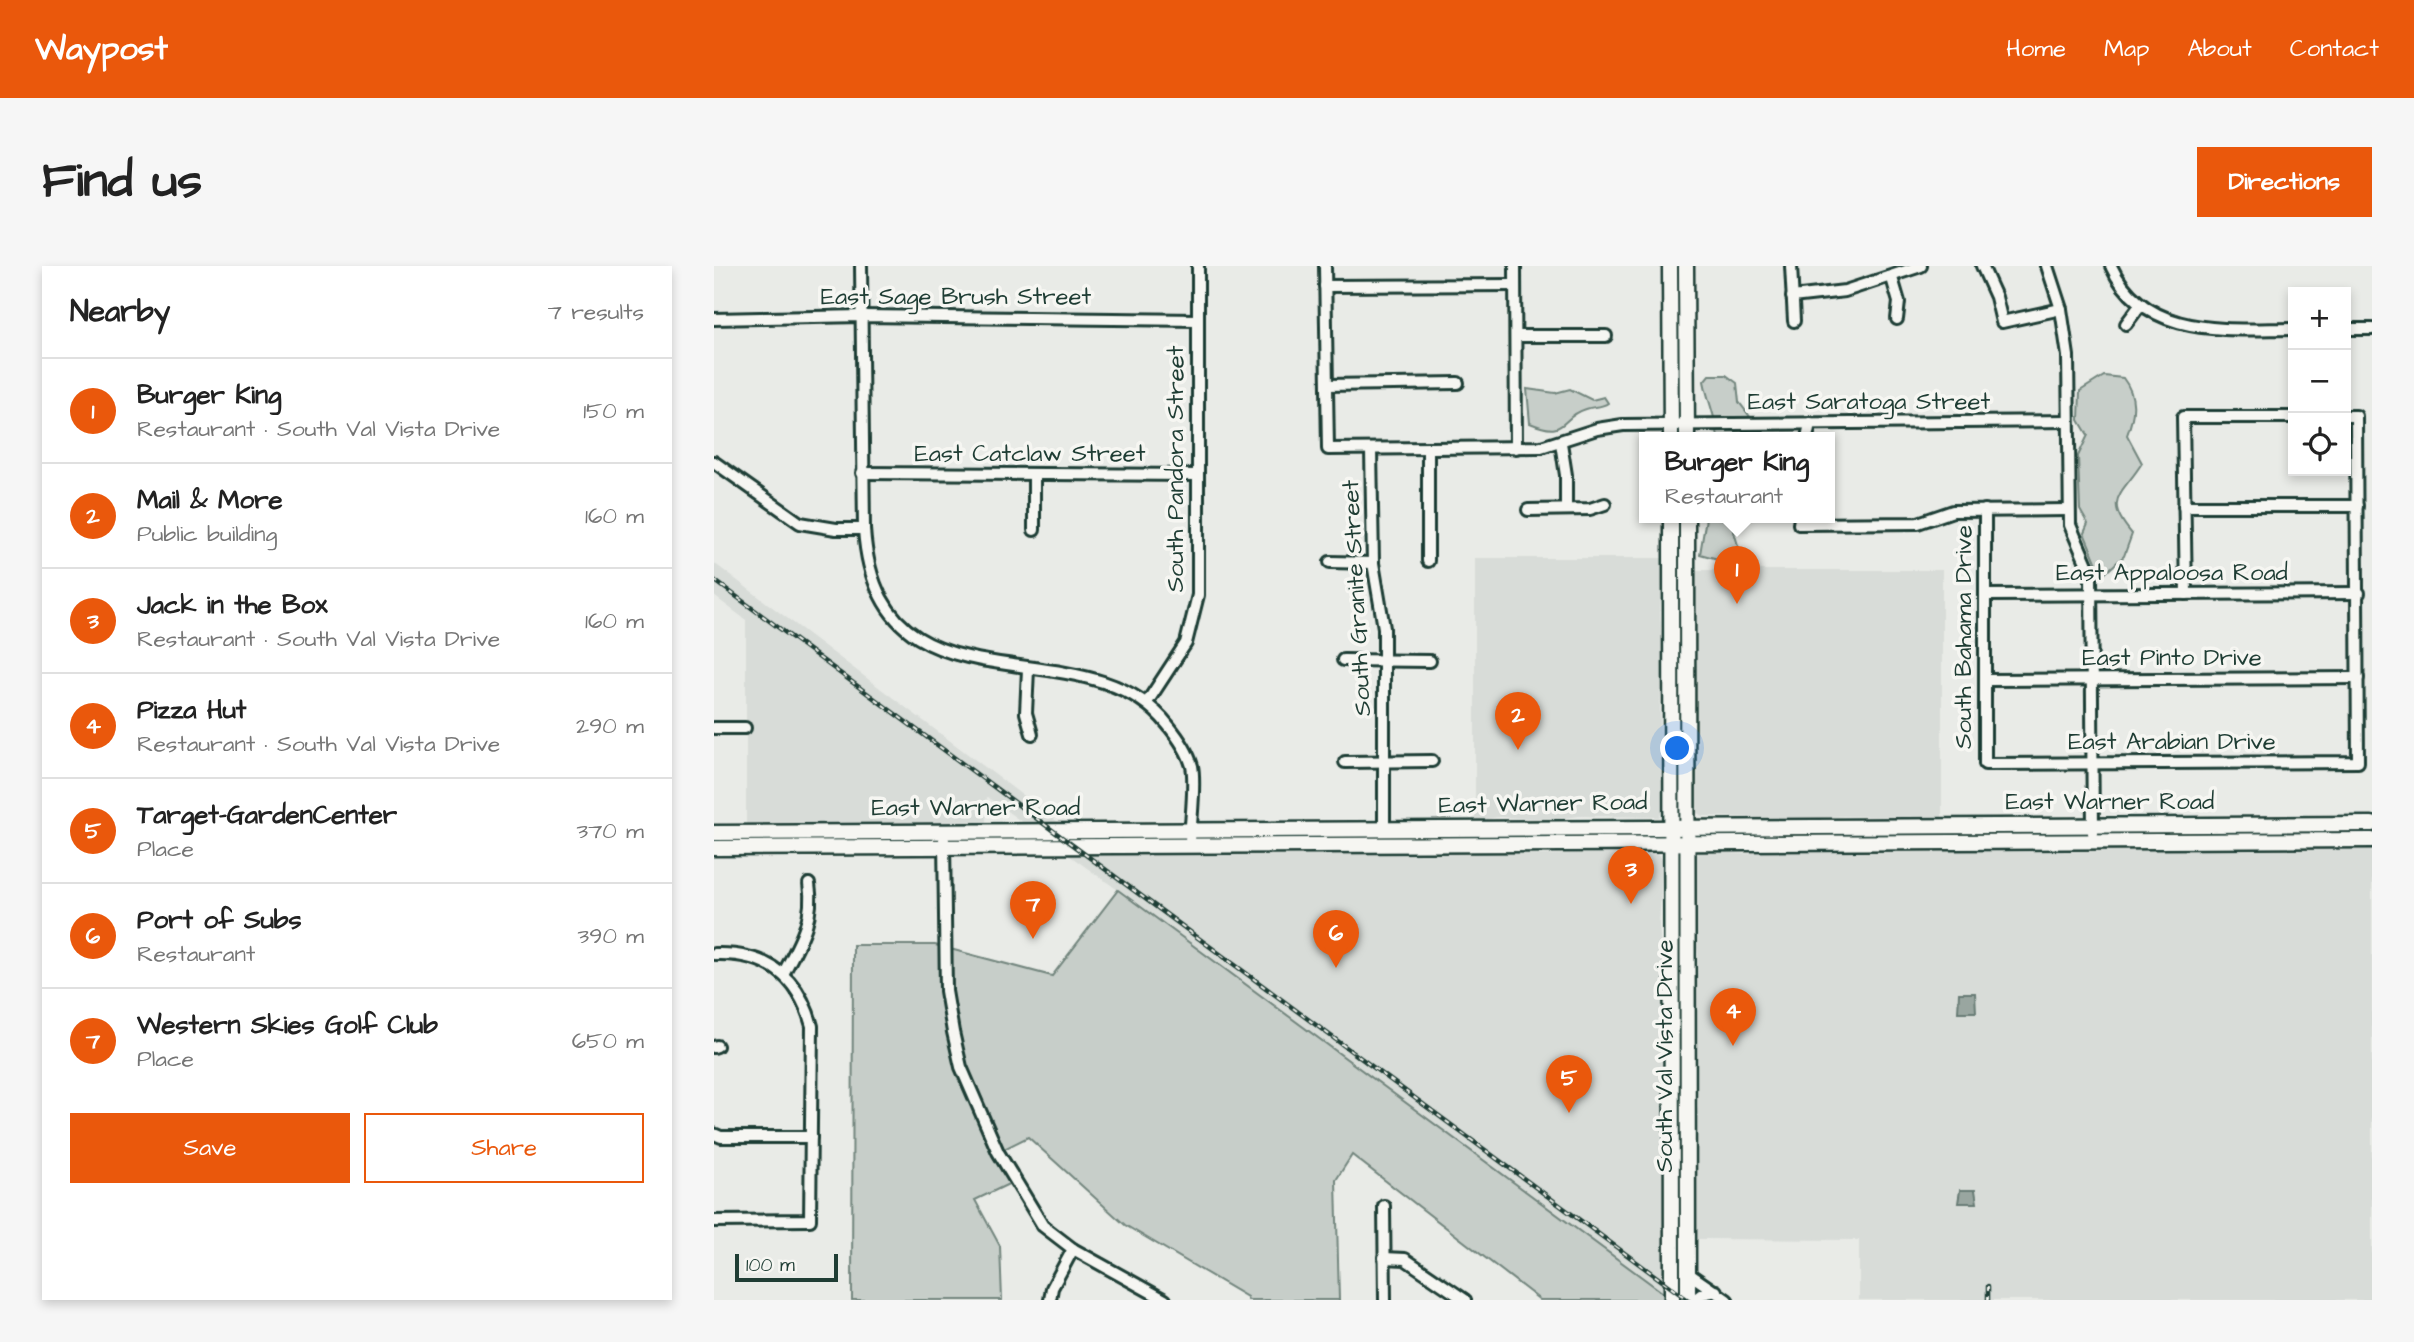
<!DOCTYPE html>
<html lang="en">
<head>
<meta charset="utf-8">
<style>
	:root { --surface:#fff; --page:#f6f6f6; --text:#222; --muted:#767676; --line:#e0e0e0; --accent:#ea580c }
	body { margin:0; font-family:"Architects Daughter",sans-serif; background:var(--page); color:var(--text) }
	.controls { position:absolute; right:21px; top:21px; display:grid; overflow:hidden; border-radius:0px; box-shadow:0 4px 10px #0003 }
	.controls button { width:63px; height:63px; display:grid; place-items:center; padding:0; border:0; border-bottom:2px solid var(--line); background:var(--surface); color:var(--text); font:35px sans-serif }
	.scale { position:absolute; left:21px; bottom:18px; width:103px; box-sizing:border-box; padding-left:7px; border:4px solid #1f3d34; border-top:0; font-size:19px; line-height:24px; white-space:nowrap; color:#1f3d34; -webkit-text-stroke:5px #f6f6f2; paint-order:stroke }
	.you { position:absolute; left:964px; top:483px; width:24px; height:24px; margin:-18px; border:5px solid #fff; border-radius:50%; background:#1a73e8; box-shadow:0 0 0 10px #1a73e833 }
	.badge { display:grid; place-items:center; width:46px; height:46px; border-radius:50%; background:var(--accent); color:#fff; font-size:23px; font-weight:700 }
	.pin { position:absolute; translate:-50% -58px; filter:drop-shadow(0 2px 4px #0008) }
	.pin::after { content:''; position:absolute; top:37px; width:24px; height:21px; background:inherit; clip-path:polygon(0 0,100% 0,50% 100%) }
	.popup { position:absolute; left:925px; top:166px; width:196px; height:91px; box-sizing:border-box; display:grid; place-content:center; border-radius:0px; background:var(--surface); filter:drop-shadow(0 2px 5px #0005); font-size:23px; white-space:nowrap; color:var(--muted) }
	.popup b { font-size:26px; color:var(--text) }
	.popup::after { content:''; position:absolute; left:50%; top:100%; margin-left:-14px; border:14px solid transparent; border-top-color:var(--surface) }
	.list { margin:0; padding:0; list-style:none }
	h2 { display:flex; justify-content:space-between; align-items:center; height:91px; margin:0; padding:0 28px; font-size:30px }
	h2 small { font-size:23px; font-weight:400; color:var(--muted) }
	.list li { display:grid; grid-template-columns:46px 1fr auto; gap:21px; align-items:center; box-sizing:border-box; height:105px; padding:0 28px; border-top:2px solid var(--line) }
	.list b { display:block; font-size:26px; white-space:nowrap }
	.list p { margin:0; font-size:23px; white-space:nowrap; color:var(--muted) }
	.list em { font-size:23px; font-style:normal; color:var(--muted) }
	.actions { display:flex; gap:14px; padding:21px 28px }
	.actions a { flex:1; padding:16px 0; border:2px solid var(--accent); border-radius:0px; text-align:center; font-size:24px; color:var(--accent) }
	.actions .main { background:var(--accent); color:#fff }
	.icon { flex:none; width:38px; height:38px; fill:none; stroke:currentColor; stroke-width:2; stroke-linecap:round; stroke-linejoin:round }
	.map { position:relative; flex:none; width:1658px; height:1034px; overflow:hidden; border-radius:0px }
	header { display:flex; align-items:center; gap:42px; box-sizing:border-box; height:98px; padding:0 35px; background:var(--accent); color:#fff }
	header strong { font-size:33px }
	nav { display:flex; gap:38px; margin-inline-start:auto; font-size:24px }
	.intro { display:flex; align-items:center; justify-content:space-between; box-sizing:border-box; height:168px; padding:0 42px }
	h1 { margin:0; font-size:49px }
	.button { padding:18px 32px; border-radius:0px; background:var(--accent); color:#fff; font-size:24px; font-weight:700 }
	main { display:flex; gap:42px; padding:0 42px }
	aside { flex:1; background:var(--surface); border-radius:0px; box-shadow:0 4px 10px #0003 }
	.map>svg:first-child { display:block }
</style>
</head>
<body>
<header>
<strong>Waypost</strong>
<nav><a>Home</a><a>Map</a><a>About</a><a>Contact</a></nav>
</header>
<div class="intro"><h1>Find us</h1><a class="button">Directions</a></div>
<main>
<aside>
<h2>Nearby<small>7 results</small></h2>
<ul class="list">
<li><span class="badge">1</span><div><b>Burger King</b><p>Restaurant · South Val Vista Drive</p></div><em>150 m</em></li>
<li><span class="badge">2</span><div><b>Mail &amp; More</b><p>Public building</p></div><em>160 m</em></li>
<li><span class="badge">3</span><div><b>Jack in the Box</b><p>Restaurant · South Val Vista Drive</p></div><em>160 m</em></li>
<li><span class="badge">4</span><div><b>Pizza Hut</b><p>Restaurant · South Val Vista Drive</p></div><em>290 m</em></li>
<li><span class="badge">5</span><div><b>Target-GardenCenter</b><p>Place</p></div><em>370 m</em></li>
<li><span class="badge">6</span><div><b>Port of Subs</b><p>Restaurant</p></div><em>390 m</em></li>
<li><span class="badge">7</span><div><b>Western Skies Golf Club</b><p>Place</p></div><em>650 m</em></li>
</ul>
<div class="actions"><a class="main">Save</a><a>Share</a></div>
</aside>
<div class="map">
<svg width="1658" height="1034" viewBox="0 0 1658 1034">
	<rect width="100%" height="100%" fill="#e9ebe7"/>
	<filter id="ink" filterUnits="userSpaceOnUse"><feTurbulence type="fractalNoise" baseFrequency=".0143" numOctaves="2"/><feDisplacementMap in="SourceGraphic" scale="14" xChannelSelector="R" yChannelSelector="G"/><feConvolveMatrix kernelMatrix="1 2 1 2 8 2 1 2 1" color-interpolation-filters="sRGB"/></filter>
	<g filter="url(#ink)">
		<g fill="#d8dcd8">
			<path d="M761,292H950L946,345L949,394L946,443L949,544L945,551L865,550L839,554L785,551L761,555Z"/>
			<path d="M0,297L385,587L532,589L561,585L685,584L757,588L795,584L828,589L943,585L949,595L945,660L951,720L947,792L951,819L947,883L952,906L951,999L998,1034H958L404,624L273,531L272,558L32,559V354L0,330Z"/>
			<path d="M979,304H1228V553L1130,550L1080,554L989,550L983,547L980,525L984,472L979,445L983,390L979,364Z"/>
			<path d="M1658,581V1034H1145V974L981,973L980,865L984,839L980,792L984,688L980,663L981,591L986,585L1030,588L1077,583Z"/>
		</g>
		<g fill="#c7cec9" stroke="#73867e" stroke-width="2">
			<path d="M995,109H1012L1023,117L1025,136L1037,152L1032,172H1004C1002,151 994,136 990,115Z"/>
			<path d="M1390,110L1409,112C1423,130 1421,148 1413,169L1428,197C1408,229 1388,233 1418,268L1410,290L1388,310L1370,267L1374,258L1366,244L1364,190L1374,169L1365,154L1366,125Z"/>
			<path d="M813,123L841,127L856,123L878,134L890,131L894,137C887,142 880,140 872,143C845,151 854,173 816,157Z"/>
			<path d="M992,252H1021L1018,259L1028,293L1018,297L986,288Z"/>
			<path d="M404,624L952,1029V1034H826L638,889L622,914L625,1034H534L533,1031L411,959L314,871L284,886L301,915L261,934L286,980L288,1034H138L139,679H221L338,710Z"/>
		</g>
		<g fill="#99a6a0" stroke="#687c75" stroke-width="2">
			<path d="M1245,727H1261L1262,746H1244Z"/>
			<path d="M1246,924H1261L1263,937H1244Z"/>
		</g>
		<g fill="none" stroke-linecap="round" stroke-linejoin="round">
			<defs>
				<g id="minor">
					<path d="M147,0L150,263C163,461 371,353 454,459C463,470 474,486 478,500C482,519 476,558 476,579"/>
					<path d="M611,0L614,183L827,181L883,163L909,159L1354,155"/>
					<path d="M801,0L802,182"/>
					<path d="M1077,0L1080,55"/>
					<path d="M1268,0L1282,31L1288,56L1347,43"/>
					<path d="M1333,0L1347,43L1354,90L1356,259L1377,308L1379,567"/>
					<path d="M1397,0C1431,73 1512,63 1579,63"/>
					<path d="M1178,12L1185,36L1183,53"/>
					<path d="M611,20L801,19"/>
					<path d="M1078,31L1131,25L1207,0"/>
					<path d="M0,53L148,50L484,54"/>
					<path d="M1412,58L1427,38"/>
					<path d="M1632,63H1658"/>
					<path d="M802,70H892"/>
					<path d="M613,119L744,117"/>
					<path d="M1093,172L1096,157"/>
					<path d="M847,177L852,209V243"/>
					<path d="M657,184L659,297L670,362V563"/>
					<path d="M714,184V295"/>
					<path d="M0,196L86,257L122,263H150"/>
					<path d="M148,207L484,209"/>
					<path d="M320,210V264"/>
					<path d="M1470,240H1643"/>
					<path d="M814,244L876,243L891,238"/>
					<path d="M1271,244V498L1644,496L1642,150H1632"/>
					<path d="M1086,252L1085,258L1204,257L1239,245L1354,244"/>
					<path d="M616,296L659,297"/>
					<path d="M1472,328L1469,151H1579"/>
					<path d="M1272,329L1645,327"/>
					<path d="M629,394L716,395"/>
					<path d="M314,403L312,447L318,468"/>
					<path d="M1272,414L1644,412"/>
					<path d="M434,435L472,377L484,329V0"/>
					<path d="M0,462H31"/>
					<path d="M631,496L718,495"/>
					<path d="M230,574L232,725L239,766L247,801L284,886L329,960L359,983L451,1034"/>
					<path d="M0,688C52,686 84,709 98,760L96,954L0,955"/>
					<path d="M69,708C85,678 101,653 95,618"/>
					<path d="M0,781L3,780"/>
					<path d="M0,868L7,871H97"/>
					<path d="M670,940L671,1034"/>
					<path d="M670,992L691,993L751,1034"/>
					<path d="M974,1007L1013,1034"/>
					<path d="M336,1034L338,1022L359,983"/>
					<path d="M980,1034L988,1028L1002,1025"/>
				</g>
				<g id="major">
					<path d="M956,0L957,172"/>
					<path d="M972,0L973,172"/>
					<path d="M957,252L958,1034"/>
					<path d="M973,252L974,1034"/>
					<path d="M0,567L1658,558"/>
					<path d="M0,582L1658,574"/>
				</g>
			</defs>
			<use href="#minor" stroke="#1f3d34" stroke-width="16"/>
			<use href="#major" stroke="#1f3d34" stroke-width="19"/>
			<use href="#minor" stroke="#f6f6f2" stroke-width="10"/>
			<use href="#major" stroke="#f6f6f2" stroke-width="14"/>
			<defs>
				<g id="rail">
					<path d="M0,314L974,1034"/>
					<path d="M1274,1020V1034"/>
				</g>
			</defs>
			<use href="#rail" stroke="#1f3d34" stroke-width="4.5"/>
			<use href="#rail" stroke="#f6f6f2" stroke-width="2" stroke-dasharray="5" stroke-linecap="butt"/>
		</g>
	</g>
	<g text-anchor="middle" dominant-baseline="central" stroke-width="7" stroke-linejoin="round" paint-order="stroke">
		<g font-size="24" fill="#1f3d34" stroke="#f6f6f2">
			<text x="242" y="31">East Sage Brush Street</text>
			<text x="1155" y="136">East Saratoga Street</text>
			<text x="316" y="188">East Catclaw Street</text>
			<text transform="translate(462 203) rotate(-90)">South Pandora Street</text>
			<text x="1458" y="307">East Appaloosa Road</text>
			<text transform="translate(643 332) rotate(-93)">South Granite Street</text>
			<text transform="translate(1250 371) rotate(-90)">South Bahama Drive</text>
			<text x="1458" y="392">East Pinto Drive</text>
			<text x="1458" y="476">East Arabian Drive</text>
			<text x="1396" y="536">East Warner Road</text>
			<text transform="translate(829 538) rotate(-1)">East Warner Road</text>
			<text x="262" y="542">East Warner Road</text>
			<text transform="translate(951 790) rotate(-90)">South Val Vista Drive</text>
		</g>
	</g>
</svg>
<div class="controls">
<button>+</button>
<button>−</button>
<button><svg class="icon" aria-label="locate" viewBox="0 0 24 24"><circle cx="12" cy="12" r="6"/><path d="M12 2v4M12 18v4M2 12h4M18 12h4"/></svg></button>
</div>
<div class="scale">100 m</div>
<div class="you"></div>
<div class="pin badge" style="left:1023px;top:338px">1</div>
<div class="popup"><b>Burger King</b>Restaurant</div>
<div class="pin badge" style="left:804px;top:484px">2</div>
<div class="pin badge" style="left:917px;top:638px">3</div>
<div class="pin badge" style="left:1019px;top:780px">4</div>
<div class="pin badge" style="left:855px;top:847px">5</div>
<div class="pin badge" style="left:622px;top:702px">6</div>
<div class="pin badge" style="left:319px;top:673px">7</div>
</div>
</main>
</body>
</html>
